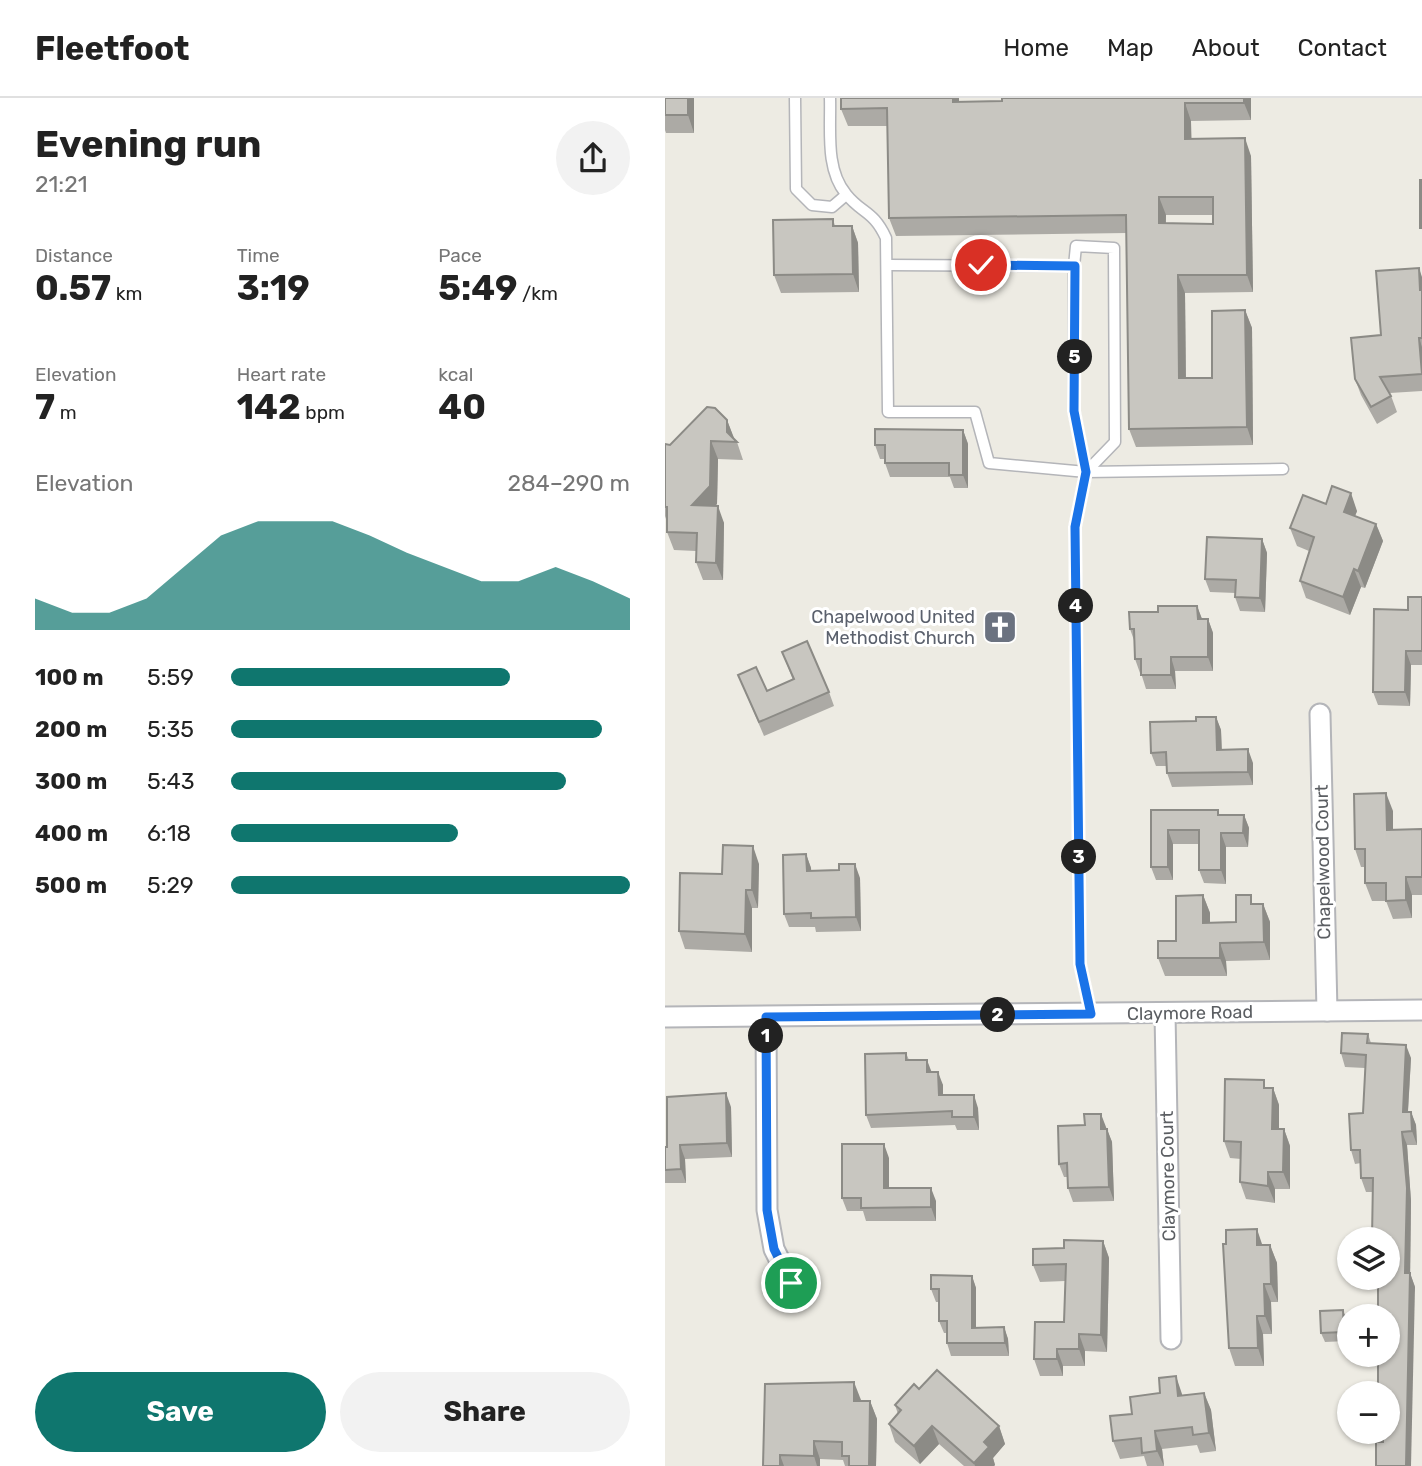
<!DOCTYPE html>
<meta charset="utf-8">
<style>
:root{--surface:#fff;--page:#f2f2f2;--text:#222;--muted:#767676;--line:#e0e0e0;--accent:#0f766e}
body{margin:0;font-family:Rubik,sans-serif;background:var(--page);color:var(--text);height:100vh;display:flex;flex-direction:column;font-size:26px;white-space:nowrap}
*{box-sizing:border-box;margin:0}
p{font-size:23px;color:var(--muted)}
.icon{flex:none;width:38px;height:38px;fill:none;stroke:currentColor;stroke-width:2;stroke-linecap:round;stroke-linejoin:round}
.map{position:relative;flex:1;overflow:hidden}
.drawer{display:flex;flex-direction:column;background:var(--surface);width:665px}
.drawer>*{flex:none}
.tools{position:absolute;left:672px;top:1129px;display:grid;gap:14px}
.tools a{display:grid;place-items:center;width:63px;height:63px;border-radius:50%;background:var(--surface);box-shadow:0 2px 5px #0004;font-size:35px}
.pin{position:absolute;display:grid;place-items:center;width:60px;height:60px;color:#fff;margin:-30px;border:4px solid #fff;border-radius:50%;box-shadow:0 2px 7px #0007}
.km{position:absolute;width:35px;height:35px;margin:-18px;border-radius:50%;background:#222;color:#fff;font-size:19px;line-height:35px;text-align:center}
.round{display:grid;place-items:center;flex:none;width:74px;height:74px;border-radius:37px;background:var(--page)}
.summary{display:flex;align-items:center;justify-content:space-between;height:119px;padding:0 35px}
h1{font-size:38px;font-weight:700;line-height:52px}
.metrics{display:grid;grid-template-columns:repeat(3,1fr);gap:10px;height:119px;padding:7px 35px}
.metrics div{display:grid;align-content:center}
.metrics b{font-size:35px;font-weight:700}
.metrics small{font-size:19px;font-weight:400}
.metrics p{font-size:19px}
.chart{height:196px;padding:14px 35px}
.chart p{display:flex;justify-content:space-between}
.chart svg{width:100%;height:126px;margin-top:7px;fill:var(--accent);opacity:.7}
.primary-button{display:flex;gap:14px;margin-top:auto;padding:14px 35px}
.primary-button a{flex:1;height:80px;border-radius:42px;background:var(--accent);color:#fff;font-size:28px;font-weight:700;line-height:80px;text-align:center}
.primary-button a+a{background:var(--page);color:var(--text)}
ul{padding:0 35px;list-style:none;font-size:23px}
li{display:grid;grid-template-columns:112px 84px 1fr;align-items:center;height:52px}
li i{height:18px;border-radius:9px;background:var(--accent)}
header{display:flex;align-items:center;gap:42px;box-sizing:border-box;height:98px;padding:0 35px;background:var(--surface);border-bottom:2px solid var(--line)}
header strong{font-size:33px}
nav{display:flex;gap:38px;margin-inline-start:auto;font-size:24px}
main{display:flex;flex:1;min-height:0}
.map>svg:first-child{display:block}
</style>
<header>
<strong>Fleetfoot</strong>
<nav><a>Home</a><a>Map</a><a>About</a><a>Contact</a></nav>
</header>
<main>
<section class="drawer">
<div class="summary"><div><h1>Evening run</h1><p>21:21</p></div><a class="round"><svg class="icon" aria-label="share" viewBox="0 0 24 24"><path d="M12 15V3M7 8l5-5 5 5M5 13v7h14v-7"/></svg></a></div>
<div class="metrics">
<div><p>Distance</p><b>0.57<small> km</small></b></div>
<div><p>Time</p><b>3:19</b></div>
<div><p>Pace</p><b>5:49<small> /km</small></b></div>
</div>
<div class="metrics">
<div><p>Elevation</p><b>7<small> m</small></b></div>
<div><p>Heart rate</p><b>142<small> bpm</small></b></div>
<div><p>kcal</p><b>40</b></div>
</div>
<div class="chart"><p><span>Elevation</span>284–290 m</p>
<svg viewBox="0 0 160 44" preserveAspectRatio="none"><path d="M0 44V33L10 38L20 38L30 33L40 22L50 11L60 6L70 6L80 6L90 11L100 17L110 22L120 27L130 27L140 22L150 27L160 33V44z"/></svg>
</div>
<ul>
<li><b>100 m</b>5:59<i style="width:70%"></i></li>
<li><b>200 m</b>5:35<i style="width:93%"></i></li>
<li><b>300 m</b>5:43<i style="width:84%"></i></li>
<li><b>400 m</b>6:18<i style="width:57%"></i></li>
<li><b>500 m</b>5:29<i style="width:100%"></i></li>
</ul>
<div class="primary-button"><a>Save</a><a>Share</a></div>
</section>
<div class="map">
<svg width="757" height="1368" viewBox="0 0 757 1368">
<rect width="100%" height="100%" fill="#edebe3"/>
<g fill="none" stroke-linecap="round" stroke-linejoin="round">
<g stroke="#b4b5b9" stroke-width="13">
<g id="lane">
<path d="M130 0 131 91 147 107 167 109 181 97"/>
<path d="M165 0C166 31 160 71 181 96 197 116 208 112 221 140L223 314H310L324 365 421 374 618 371"/>
<path d="M223 167 409 168"/>
<path d="M421 374 450 344 449 150 411 148 409 168V313L421 374 410 429 415 866 426 916"/>
</g>
</g>
<g stroke="#b4b5b9" stroke-width="23">
<g id="street">
<path d="M655 616 662 913"/>
<path d="M500 915 506 1241"/>
<path d="M0 919 757 912"/>
<path d="M101 919 102 1112 109 1151 126 1185"/>
</g>
</g>
<use href="#lane" stroke="#fff" stroke-width="10"/>
<use href="#street" stroke="#fff" stroke-width="19"/>
</g>
<g fill="#acaaa5" fill-rule="evenodd">
<path d="M0 0H29V35H1L0 32Z"/>
<path d="M337 0H586V22L526 23V41L586 58 588 194 520 195 521 280H547L580 212 587 230 588 347 471 349 464 331 462 135 231 138 224 120 223 28H183L176 11 294 4 337 3ZM501 117H548V126L501 125Z"/>
<path d="M168 121 170 128H187L193 145 194 194 116 195 109 177Z"/>
<path d="M757 179V293L725 295 732 314 712 326 696 297 690 281 716 237Z"/>
<path d="M62 322 69 341 72 344 78 362 53 361 52 406 50 407 59 425 58 482H38L31 464V453L9 452 2 434V424L0 418V346L5 347Z"/>
<path d="M298 332 303 346V390H289L285 379H225L220 365V361H215L210 347Z"/>
<path d="M661 406 692 413 690 418 711 426 718 443 700 490 696 489 685 517 641 500 635 483 644 453 632 448 625 430Z"/>
<path d="M597 441 602 455 600 514 575 513 570 499 571 495 545 494 540 481Z"/>
<path d="M757 499V567H746L745 608 713 607 708 594 743 512Z"/>
<path d="M532 508 537 521H543L548 535V573H510L511 591H481L476 575H475L470 561V545L465 531 493 514Z"/>
<path d="M117 554 164 594 169 608 99 638 73 577 102 593 128 582Z"/>
<path d="M551 619 556 632 557 652 588 665V687L507 689 502 675V668H491L486 655 531 623Z"/>
<path d="M486 712 554 717H579L584 730 583 749H561V786L539 785 534 772V746H508V782H491L486 769Z"/>
<path d="M728 713V732L757 731V797H747V820L728 821 721 803H707L700 785V769H696L690 751Z"/>
<path d="M141 756 146 770V773L195 780 196 833 151 834 150 829H124L119 816Z"/>
<path d="M94 766 93 810H87V854L20 851 14 833 57 776Z"/>
<path d="M538 797 545 815V825L571 824 590 806H598L605 824V862L561 863 562 878H500L493 860 511 843Z"/>
<path d="M703 936 706 945 746 960 743 1014H746L751 1027 752 1047H742L746 1103 745 1175 750 1189 718 1344 723 1180 708 1094H701L696 1080V1065L690 1066 686 1052 698 1015 700 970 680 969 676 955Z"/>
<path d="M241 955 244 962 267 974 278 987V997L313 1010 314 1032H292L290 1027 206 1030 201 1017Z"/>
<path d="M602 990H608L614 1007V1031H619L625 1048V1091H610V1105L581 1101 575 1084 576 1061 565 1060 559 1043Z"/>
<path d="M66 1009 67 1059 20 1061 21 1085H0V1049H2Z"/>
<path d="M441 1029 447 1044 449 1103 408 1104 403 1090V1079H399L394 1066Z"/>
<path d="M224 1060V1090L271 1103V1123H201L198 1113H182L177 1100Z"/>
<path d="M438 1143 444 1160 442 1254 420 1253V1268H398V1278H375L369 1261 399 1224 400 1183 375 1184 368 1167 399 1150Z"/>
<path d="M598 1147H605L612 1165 613 1204H606L607 1236H598L599 1268H570L564 1250Z"/>
<path d="M307 1178 311 1190V1230L339 1229 343 1241 344 1258H286L282 1245V1235H279L274 1223V1204H271L266 1191Z"/>
<path d="M678 1212 681 1221 682 1243 660 1244 656 1235Z"/>
<path d="M254 1291 334 1328 340 1346 328 1360 330 1367 329 1368H299L274 1346 255 1366 230 1344 224 1326 233 1316 230 1307Z"/>
<path d="M539 1295 546 1312 551 1353 535 1355 532 1347 497 1351 499 1368H482L479 1358 455 1361 448 1343 467 1316 518 1297Z"/>
<path d="M196 1303H205L212 1321 211 1368H180L178 1362 155 1361V1368H98Z"/>
</g>
<g fill="#8c8b86">
<path d="M23 0H29V35L23 17Z"/>
<path d="M288 0H294V22L288 4Z"/>
<path d="M579 0H586V22L579 5Z"/>
<path d="M520 5 526 23 527 59 520 41Z"/>
<path d="M580 40 586 58 588 194 582 177Z"/>
<path d="M494 99 501 117 500 143 494 125Z"/>
<path d="M187 128 193 145 194 194 188 176Z"/>
<path d="M754 170 757 179V196L755 192Z"/>
<path d="M513 177 520 195 521 298 514 280Z"/>
<path d="M580 212 587 230 588 347 582 329Z"/>
<path d="M754 240 757 249V277V276Z"/>
<path d="M62 322 69 340V344L62 334Z"/>
<path d="M298 332 303 346V390L298 377Z"/>
<path d="M46 343 53 361 52 406 33 425 27 407Z"/>
<path d="M686 395 692 413 685 431 679 414Z"/>
<path d="M53 408 59 425 58 482 51 465Z"/>
<path d="M711 426 718 443 700 490 693 473Z"/>
<path d="M597 441 602 455 600 514 595 500Z"/>
<path d="M689 471 696 489 685 517 678 499Z"/>
<path d="M532 508 537 521H533Z"/>
<path d="M543 521 548 535V573L543 559Z"/>
<path d="M741 553 746 567 745 608 740 594Z"/>
<path d="M506 559 510 573 511 591 506 577Z"/>
<path d="M551 619 556 632 557 665 552 652Z"/>
<path d="M583 651 588 665V687L583 674Z"/>
<path d="M721 695 728 713V750L722 732Z"/>
<path d="M579 717 584 730 583 749 578 735Z"/>
<path d="M503 732 508 746V782L503 769Z"/>
<path d="M556 735 561 749V786L556 772Z"/>
<path d="M88 748 94 766 93 810 87 792Z"/>
<path d="M141 756 146 770 147 787 142 773Z"/>
<path d="M190 766 195 780 196 833 191 819Z"/>
<path d="M741 779 747 797V820L741 802Z"/>
<path d="M81 792 87 810V854L80 836Z"/>
<path d="M538 797 545 815V843L538 825Z"/>
<path d="M598 806 605 824V862L599 844Z"/>
<path d="M555 845 561 863 562 878 555 860Z"/>
<path d="M741 947 746 960 742 1028 738 1014Z"/>
<path d="M262 962 267 975 262 974Z"/>
<path d="M273 974 278 987V1011L274 997Z"/>
<path d="M608 990 614 1007V1048L607 1031Z"/>
<path d="M61 995 66 1009 67 1059 62 1045Z"/>
<path d="M309 997 313 1010 314 1032 309 1019Z"/>
<path d="M746 1014 751 1027 752 1047 747 1033Z"/>
<path d="M436 1016 441 1029V1045L436 1031Z"/>
<path d="M442 1031 447 1044 449 1103 444 1089Z"/>
<path d="M619 1031 625 1048V1091L618 1074Z"/>
<path d="M737 1034 742 1047 746 1103 745 1189 740 1175Z"/>
<path d="M219 1046 224 1060V1104L219 1090Z"/>
<path d="M15 1047 20 1061 21 1085 16 1071Z"/>
<path d="M603 1074 610 1091V1105L603 1088Z"/>
<path d="M266 1090 271 1103V1123L266 1109Z"/>
<path d="M592 1131 598 1149 592 1147Z"/>
<path d="M438 1143 444 1160 442 1254 436 1237Z"/>
<path d="M605 1147 612 1165 613 1204 606 1186Z"/>
<path d="M745 1175 750 1189 746 1368H741Z"/>
<path d="M307 1178 311 1190V1243L307 1230Z"/>
<path d="M599 1186 606 1204 607 1236 600 1218Z"/>
<path d="M678 1212 681 1221 682 1243 679 1234Z"/>
<path d="M592 1218 598 1236 599 1268 593 1250Z"/>
<path d="M339 1229 343 1241 344 1258 340 1245Z"/>
<path d="M414 1236 420 1253V1268L414 1251Z"/>
<path d="M392 1251 398 1268V1278L392 1261Z"/>
<path d="M511 1278 517 1296 520 1315 513 1298Z"/>
<path d="M189 1284 196 1302 195 1320 189 1303Z"/>
<path d="M539 1295 546 1312 551 1353 544 1335Z"/>
<path d="M205 1303 212 1321 211 1368H204Z"/>
<path d="M267 1328 274 1346 255 1366 249 1348Z"/>
<path d="M334 1328 340 1346 328 1360 330 1367 329 1368H310L309 1365 319 1344Z"/>
<path d="M490 1333 497 1351 499 1368 492 1353Z"/>
<path d="M149 1343 155 1361V1368H152L149 1358Z"/>
<path d="M115 1357 119 1368H115Z"/>
</g>
<g fill="#c8c6c0" stroke="#8c8b86" stroke-width="2" fill-rule="evenodd">
<rect x="0" y="0" width="23" height="17"/>
<path d="M176 0H288V4L337 3V0H579V5H520V41L580 40 582 177H513L514 280H547V213L580 212 582 329 464 331 461 117 224 120 222 10 176 11ZM494 99H548V126L494 125Z"/>
<rect x="755" y="82" width="2" height="48"/>
<path d="M168 121V128H187L188 176 109 177 108 122Z"/>
<path d="M754 170 755 192H757V240H754L757 276 715 279 726 298 706 309 690 281 686 240 716 237 711 173Z"/>
<path d="M42 309 50 310 62 322V334L72 344 46 343 45 388 27 407 53 408 51 465 31 464 32 435 2 434V409H0V346L5 347Z"/>
<path d="M210 331 298 332V377H284V365H220V347H210Z"/>
<path d="M667 388 686 395 679 414 711 426 693 473 689 471 678 499 635 483 649 439 625 430 638 397 661 406Z"/>
<path d="M542 439 597 441 595 500 570 499 571 482 540 481Z"/>
<path d="M743 499H757V553H741L740 594H708L709 511 743 512Z"/>
<path d="M493 508H532L533 521H543V559H506V577H476V561H470L469 531H465L464 514H493Z"/>
<path d="M142 543 164 594 94 624 73 577 91 569 102 593 129 581 117 554Z"/>
<path d="M531 619H551L552 652 583 651V674L502 675 501 654 486 655 485 624 531 623Z"/>
<path d="M721 695 722 732 757 731V779H741V802L721 803V785H700V751H690L689 696Z"/>
<path d="M486 712H553V717H579L578 735H556V772H534V732H503V769H486Z"/>
<path d="M58 747 88 748 87 792H81L80 836 14 833 15 775 57 776Z"/>
<path d="M141 756 142 773 174 772V766H190L191 819 146 820V815L119 816 118 757Z"/>
<path d="M538 797V825L571 824V797H586V806H598L599 844 555 845V860H493V843H511V798Z"/>
<path d="M677 935 703 936 702 945 741 947 738 1014H746L747 1033 737 1034 742 1090 740 1175H745L741 1368H711V1344H718V1334H723V1295H713V1256H723V1218H713V1180H723V1141H707L708 1080H696L695 1052H686L684 1016 698 1015 701 957 676 955Z"/>
<path d="M241 955V962H262V974H273L274 997H309V1019H287V1013L201 1017 200 956Z"/>
<path d="M560 981 599 982V990H608L607 1031H619L618 1074H603V1088L575 1084 576 1044 559 1043Z"/>
<path d="M61 995 62 1045 15 1047 16 1071 0 1072V1049H2V999Z"/>
<path d="M419 1016H436V1031H442L444 1089 403 1090 402 1065 394 1066 393 1028 420 1027Z"/>
<path d="M177 1046H219V1090H266V1109L196 1110V1100H177Z"/>
<path d="M592 1131V1147H605L606 1186H599L600 1218H592L593 1250H564L558 1146H561V1132Z"/>
<path d="M399 1142 438 1143 436 1237 414 1236V1251H392V1261H369L370 1224H399L401 1166 368 1167V1151L399 1150Z"/>
<path d="M266 1177 307 1178V1230L339 1229 340 1245H282V1223H274V1191H266Z"/>
<path d="M678 1212 679 1234 656 1235 655 1213Z"/>
<path d="M272 1272 334 1328 319 1344 324 1349 309 1365 267 1328 249 1348 224 1326 236 1312 230 1307 249 1286 254 1291Z"/>
<path d="M511 1278 513 1298 539 1295 544 1335 528 1337 527 1329 490 1333 492 1353 477 1355 476 1340 448 1343 445 1318 467 1316 465 1299 495 1295 494 1280Z"/>
<path d="M189 1284V1303H205L204 1368H184V1358H177V1344L149 1343V1358L115 1357V1368H98L100 1286Z"/>
</g>
<g fill="none" stroke-linecap="round" stroke-linejoin="round">
<g stroke="#fff" stroke-width="14">
<path id="route" d="M126 1185 109 1151 102 1112 101 919 426 916 415 866 410 429 421 374 409 313 410 168 316 167"/>
</g>
<use href="#route" stroke="#1a73e8" stroke-width="9"/>
</g>
<defs>
<g id="church-square" transform="scale(1.75)"><rect x="-9" y="-9" width="18" height="18" rx="4" fill="#6b7280" stroke="#fff"/><path d="M-1.2-6h2.4v3.5h3.3v2.4h-3.3V6h-2.4V-.1h-3.3v-2.4h3.3Z" fill="#fff"/></g>
</defs>
<g fill-rule="evenodd">
<use href="#church-square" x="335" y="529"/>
</g>
<g text-anchor="middle" dominant-baseline="central" stroke-width="6" stroke-linejoin="round" paint-order="stroke">
<g font-size="18" fill="#5b616d" stroke="#fff" text-anchor="end">
<text x="310" y="519">Chapelwood United<tspan x="310" dy="21">Methodist Church</tspan></text>
</g>
<g font-size="18" fill="#5b5e62" stroke="#fff">
<text transform="translate(658 764) rotate(-91)">Chapelwood Court</text>
<text transform="translate(525 915) rotate(-1)">Claymore Road</text>
<text transform="translate(503 1078) rotate(-91)">Claymore Court</text>
</g>
</g>
</svg>
<div class="tools">
<a><svg class="icon" aria-label="layers" viewBox="0 0 24 24"><path d="M12 4l9 5-9 5-9-5zM3 14l9 5 9-5"/></svg></a>
<a>+</a>
<a>−</a>
</div>
<div class="pin" style="left:126px;top:1185px;background:#1e9e55"><svg class="icon" aria-label="arrive" viewBox="0 0 24 24"><path d="M6 21V4h12l-3 4 3 4H6"/></svg></div>
<div class="pin" style="left:316px;top:167px;background:#d93025"><svg class="icon" aria-label="check" viewBox="0 0 24 24"><path d="M5 12l5 5 9-10"/></svg></div>
<b class="km" style="left:101px;top:938px">1</b>
<b class="km" style="left:333px;top:917px">2</b>
<b class="km" style="left:414px;top:759px">3</b>
<b class="km" style="left:411px;top:508px">4</b>
<b class="km" style="left:410px;top:259px">5</b>
</div>
</main>
